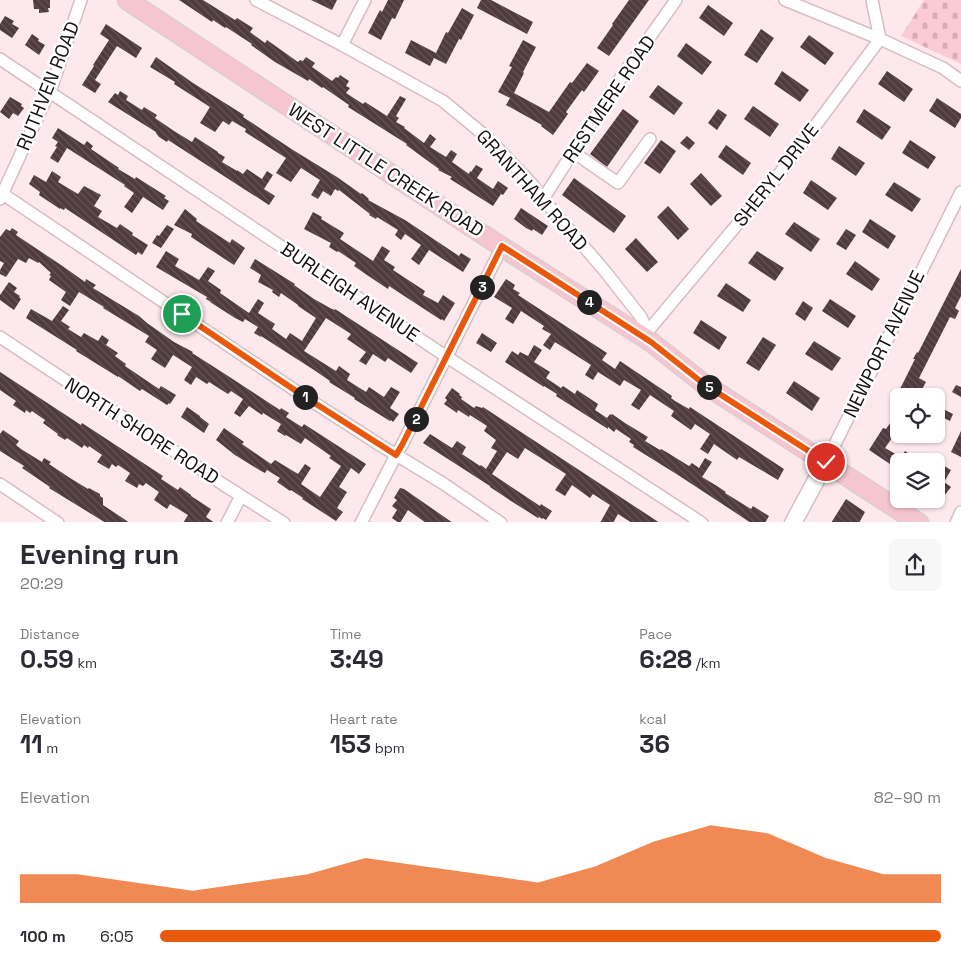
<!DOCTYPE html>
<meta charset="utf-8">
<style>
:root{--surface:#fff;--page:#f7f7f7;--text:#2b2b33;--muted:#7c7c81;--accent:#ea580c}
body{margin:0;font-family:"Space Grotesk",sans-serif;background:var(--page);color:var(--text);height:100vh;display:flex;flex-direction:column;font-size:19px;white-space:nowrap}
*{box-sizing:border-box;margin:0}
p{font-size:16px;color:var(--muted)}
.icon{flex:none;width:28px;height:28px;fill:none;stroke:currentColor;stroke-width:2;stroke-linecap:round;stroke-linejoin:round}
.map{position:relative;height:522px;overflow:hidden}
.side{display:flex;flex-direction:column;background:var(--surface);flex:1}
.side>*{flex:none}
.controls{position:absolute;left:890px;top:388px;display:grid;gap:10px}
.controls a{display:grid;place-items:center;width:55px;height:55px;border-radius:8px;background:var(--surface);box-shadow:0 1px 4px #0004;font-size:25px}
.pin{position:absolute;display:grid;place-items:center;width:42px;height:42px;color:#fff;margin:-21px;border:2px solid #fff;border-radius:50%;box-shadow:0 1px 5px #0007}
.km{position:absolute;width:25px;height:25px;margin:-12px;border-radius:50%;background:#222;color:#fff;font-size:14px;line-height:25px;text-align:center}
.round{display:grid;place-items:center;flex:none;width:52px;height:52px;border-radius:8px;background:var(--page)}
.head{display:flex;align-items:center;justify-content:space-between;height:85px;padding:0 20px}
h1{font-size:28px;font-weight:700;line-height:38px}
.stats{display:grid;grid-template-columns:repeat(3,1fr);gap:8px;height:85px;padding:5px 20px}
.stats div{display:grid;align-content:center}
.stats b{font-size:25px;font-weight:700}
.stats small{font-size:14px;font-weight:400}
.stats p{font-size:14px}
.chart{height:140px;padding:10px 20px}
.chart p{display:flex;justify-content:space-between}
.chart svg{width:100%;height:90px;margin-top:5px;fill:var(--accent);opacity:.7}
ul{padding:0 20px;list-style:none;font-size:16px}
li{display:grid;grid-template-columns:80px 60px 1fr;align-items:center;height:38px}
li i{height:12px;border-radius:6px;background:var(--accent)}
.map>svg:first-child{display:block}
</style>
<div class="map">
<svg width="961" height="523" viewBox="0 0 961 523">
<defs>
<pattern id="cemetery-stones" width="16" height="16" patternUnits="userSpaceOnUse" patternTransform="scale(1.25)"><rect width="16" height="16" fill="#fbcbd5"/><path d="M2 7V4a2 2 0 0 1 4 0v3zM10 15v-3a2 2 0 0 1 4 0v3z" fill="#d6adb6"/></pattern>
<pattern id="building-back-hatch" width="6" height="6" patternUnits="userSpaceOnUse" patternTransform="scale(1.25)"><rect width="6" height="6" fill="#4f3b3f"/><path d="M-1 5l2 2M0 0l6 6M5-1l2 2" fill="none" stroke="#645457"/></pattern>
</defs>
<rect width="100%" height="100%" fill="#fde9ed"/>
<path fill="url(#cemetery-stones)" d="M924 0H961V64L901 36Z"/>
<g fill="url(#building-back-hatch)">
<path d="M33 0H50V8H48L49 12 39 13V9H34Z"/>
<path d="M179 0H203L235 20 237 18 253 28 250 32 265 43 267 40 298 62 300 60 303 61 306 57 315 63 312 67 332 81 336 77 338 78 340 75 349 81 346 86 350 88 346 93 363 104 365 102 387 116 400 96 406 99 396 116 399 118 396 122 405 127 404 128 424 143 430 134 436 139 430 147 446 157 451 150 457 154 452 162 469 174 470 171 471 172 476 165 483 169 477 178 493 189 498 181 508 188 503 195 501 194 493 206 450 179 452 177 438 170 439 169 406 145 407 144 348 107 349 105 323 87 322 88 309 79 308 81 275 62 251 45 252 44 226 27 225 28 213 20 212 22Z"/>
<path d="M311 0H337L332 10Z"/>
<path d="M388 0H404L395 19 392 18 381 40 368 33 380 10 382 12Z"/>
<path d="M481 0H491L533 22 527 34 477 8Z"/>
<path d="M629 0H649L609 56 597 48 613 25 612 24Z"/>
<path d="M708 5 733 23 724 36 699 18Z"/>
<path d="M462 8 474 15 461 40 459 39 446 64 434 58 430 66 405 53 411 40 436 53 446 32 448 33Z"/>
<path d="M5 16 14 21 12 24 19 28 12 38 0 30V24Z"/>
<path d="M106 24 142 48 136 58 117 46 95 80 101 84 95 93 82 85 94 66 93 65 109 40 100 34Z"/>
<path d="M761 29 774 38 757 63 744 55Z"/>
<path d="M32 34 39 39 38 41 45 45 39 55 25 45Z"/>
<path d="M809 35 834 53 825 65 800 47Z"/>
<path d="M523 40 536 47 523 72 524 73 514 93 549 112 570 82 572 83 587 63 599 71 584 92 582 90 566 112 568 114 553 135 541 126 542 125 506 105 510 98 498 92 512 67 509 66Z"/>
<path d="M686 43 712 62 702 75 677 56Z"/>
<path d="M156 57 193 83 244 115 243 117 293 150 337 177 361 194 362 193 369 199 368 200 405 220 459 256 461 253 471 259 463 272 429 250 419 265 411 259 421 245 405 234 401 240 395 235 398 230 377 217 376 219 369 215 370 214 339 190 338 191 335 189 331 196 323 191 318 199 311 195 320 180 301 168 291 182 276 173 286 158 245 132 246 129 232 121 229 125 223 121 215 132 200 123 210 107 174 84 175 82 150 67Z"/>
<path d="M782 71 809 90 800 102 774 84Z"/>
<path d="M887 71 913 89 904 102 878 84Z"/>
<path d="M658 85 683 103 674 115 649 97Z"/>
<path d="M120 91 128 96 126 100 142 110 144 107 157 115 155 118 174 131 192 142 195 137 218 152V153L225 157 222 162 237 171V170L243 174 247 169 262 179 267 171 273 175 264 189 275 196 269 205 168 140 167 142 159 137 156 133V132L108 102 115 93 118 95Z"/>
<path d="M10 97 22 104 21 106 24 108 18 116 13 113 9 119 0 112Z"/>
<path d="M937 98 961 114V118L955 128 929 111Z"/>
<path d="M753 106 779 124 770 137 744 119Z"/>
<path d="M623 109 639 121 607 167 590 154Z"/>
<path d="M718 109 727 115 717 130 708 123Z"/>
<path d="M864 109 891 127 882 140 856 122Z"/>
<path d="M58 128 84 145 87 141 93 146 91 149 119 168 118 169 135 179 136 177 166 196 164 198 169 201 163 210 143 197 132 213 124 207 134 193 124 186 125 185 67 148 58 163 50 158 57 147 55 146 58 142 52 138Z"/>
<path d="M687 136 695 143 689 150 680 143Z"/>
<path d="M661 140 676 151 660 174 644 163Z"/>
<path d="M910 140 936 157 928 169 902 153Z"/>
<path d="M726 145 751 163 743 175 718 157Z"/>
<path d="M839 146 865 163 856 176 831 159Z"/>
<path d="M52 171 61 177 58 182 78 194 84 186 101 195 94 206 102 211 98 217 117 228 120 224 133 233 132 235 148 245 142 255 138 252 136 255 65 208 64 210 60 208V209L39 195 40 192 29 184 34 175 46 182Z"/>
<path d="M701 173 722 196 711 206 690 184Z"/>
<path d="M574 178 626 216 614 233 562 195Z"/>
<path d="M811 180 837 198 828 210 803 193Z"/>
<path d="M894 182 921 199 912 212 885 195Z"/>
<path d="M668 206 689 229 678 240 657 217Z"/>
<path d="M521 208 548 226 542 235 533 229 532 231 526 228 514 219Z"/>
<path d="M185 209 197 219 196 221 230 243 232 239 245 248 234 265 191 237 192 234 174 225Z"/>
<path d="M313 212 322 217 321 219 344 233 340 239 373 261 382 246 390 251 384 260 395 267 393 270 425 291 423 295 438 303 443 295 455 303 444 321 442 319 441 320 389 286 388 289 367 275 354 266 356 263 338 251 337 252 329 247 331 243 304 229Z"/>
<path d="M870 219 896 236 888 249 862 232Z"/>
<path d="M794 222 820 239 811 252 785 234Z"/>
<path d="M167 225 174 229 161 248 152 243 157 235 159 236Z"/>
<path d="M12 228 18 232 16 235 61 265 85 282 86 279 96 285 93 288 139 316 147 323 174 342 193 352 192 353 225 374 280 410 281 408 289 413 286 417 302 427 304 424 366 464 359 474 351 468 339 487 347 492 337 508 343 512 336 521 302 499 303 498 291 490 290 491 277 482 280 478 267 470 265 473 261 471 235 455 216 440 224 428 244 442 242 444 271 464 275 460 298 474 305 464 311 468 301 484 320 497 341 466 329 458 331 456 305 438 301 444 286 435 285 436 277 431 281 424 263 413 262 415 249 406 240 417 234 413 243 399 231 391 228 394 209 382 207 384 196 377 191 385 184 380 192 367 173 355 165 368 151 359 157 350 145 342 149 336 103 308 104 307 79 292 70 306 61 300 66 292 49 280 51 276 49 275 51 273 39 262 38 263 29 258 26 263 18 259 6 277 0 274V270L4 263 0 261V237L6 229 10 231Z"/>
<path d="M846 229 856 235 846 250 836 244Z"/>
<path d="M636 238 658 262 647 272 625 249Z"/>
<path d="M166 251 179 259 175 266 199 280 208 267 215 271 208 281 221 290 220 293 249 313 258 299 264 303 258 313 275 324 272 329 286 339 290 333 302 341 316 318 298 306V305L281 293 279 297 272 292 273 290 258 282 261 275 250 268 255 259 295 284 294 285 314 299 330 308 335 310V309L418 363 411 373 388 358 385 362 373 354 366 365 359 361 366 352 347 339 351 334 326 318 304 351 336 371 339 366 350 374 347 380 366 392 369 387 384 397 391 387 400 392 390 408 399 414 393 422 391 420 390 421 354 399 355 398 329 382 330 381 314 370 261 336V337L254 333 258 327 245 319 243 322 235 318 210 302H211L206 299 207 297 156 267Z"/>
<path d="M757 251 784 268 775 281 748 263Z"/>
<path d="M855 261 880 279 872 291 846 274Z"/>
<path d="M961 269V296L955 308 959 311 955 319 950 317 919 378 926 382 920 393 912 390 909 396H899V428L885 448 899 456V461L905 451 912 456 908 461H899V470L869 450 883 428 886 429 898 412 890 408 899 389V391L915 359H913L917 352 918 353Z"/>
<path d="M506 279 515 285 513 289 520 293 518 295 607 353 602 360 615 369 620 361 672 396 671 398 675 401 689 409 690 407 784 469 778 480 739 457 737 460 714 444 708 454 700 449 710 434 695 424 691 430 671 416 674 411 650 395 639 410 631 405 641 390 624 380 620 386 598 372 593 380 585 375 591 365 555 342 550 350 543 345 551 334 542 329 544 326 521 311 513 324 505 319 512 308 494 297Z"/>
<path d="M9 282 17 288 14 292 20 296 19 297 21 299 14 310 0 300V295Z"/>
<path d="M726 283 751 300 743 312 717 296Z"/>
<path d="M830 299 856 316 848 328 822 311Z"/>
<path d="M803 301 813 308 805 321 795 314Z"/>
<path d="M63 306 69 310 61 321 70 327 68 329 81 337 84 333 98 341 102 335 109 340 106 345 118 353 115 356 126 364 125 366 159 389 161 386 176 395 170 404 169 403 167 405 142 389 140 391 118 376V377L76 351 77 350 26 318 31 309 52 321Z"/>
<path d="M701 320 727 337 719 350 693 333Z"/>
<path d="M482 333 497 343 491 352 476 343Z"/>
<path d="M763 337 776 345 759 371 746 363Z"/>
<path d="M814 341 841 358 832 371 805 354Z"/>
<path d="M534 345 542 350 534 362 550 372 546 378 561 388 563 386 575 394 577 390 598 404 595 410 607 418 610 414 611 415 612 414 625 423 648 437 645 441 660 450 661 449 668 453 689 466 692 463 699 468 705 458 712 462 702 477 717 486 726 492 725 493 751 509 753 506 769 516 765 523H751L736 513 678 475 633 447 634 445 629 442 631 439 616 429 614 432 608 427V429L556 396 557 394 544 386V387L505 362 512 351 518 355 520 352 528 356Z"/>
<path d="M0 372 81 425 82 423 163 476 161 479 178 490 180 487 191 495V496L211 509 206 517 215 523H183L188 515 170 504 167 509 154 500 159 492 146 483 143 486 139 484 137 488 125 481 130 473 118 465 116 467 112 464 109 469 97 462 102 455 89 446 88 448 84 445 82 448 67 438 65 440 57 435 58 434 43 423 45 420 32 411 30 413 26 410 25 413 13 405 16 401 0 390Z"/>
<path d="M794 381 820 398 812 411 786 393Z"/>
<path d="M956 385 961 387V397L952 392Z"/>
<path d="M452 388 460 394 459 395 462 397 461 399 474 408 476 406 482 408 483 407 660 523H632L618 514 613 523H600L610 505 593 494 590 498 572 485 565 496 555 490 566 474 525 448 518 459 507 452 492 474 540 506 541 504 552 511 546 520 543 518 542 519 539 517 538 518 511 501 490 487V486L423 443 430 434 452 448 457 441 466 447 462 454 480 466 481 465 486 469 497 451 491 448 496 440 484 431 487 426 470 415 469 417 458 410 457 413 444 404 447 400 445 398Z"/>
<path d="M187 407 200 416V417L209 424 204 433 181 417Z"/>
<path d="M945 410 953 414 950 421 942 417Z"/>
<path d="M3 430 19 441 16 445 21 449 42 462 44 458 51 462 49 464 70 478 88 489 89 488 100 494V496L103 498V505L130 523H106L49 488 50 487 22 468 24 466 0 451V434Z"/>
<path d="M961 431V457L951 452Z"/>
<path d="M936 461 951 470 944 482 951 487 944 496 938 492 936 495Z"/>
<path d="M400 488 404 489 453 523H426L408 510 400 523H399L392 518 397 510 392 506 397 500 394 498Z"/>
<path d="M846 499 865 512 859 523H831Z"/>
</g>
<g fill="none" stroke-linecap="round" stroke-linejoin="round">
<g stroke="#d6bec3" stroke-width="14">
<g id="street">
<path d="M256 0 342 45 443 101 489 139 531 183 543 199 604 270 641 317 645 326 643 337"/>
<path d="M785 0 880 39 943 68 961 81"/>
<path d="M342 45 365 0"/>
<path d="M0 59 447 357 702 523"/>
<path d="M573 152 618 183 650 139"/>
<path d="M0 192 302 395 380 445 444 484 501 523"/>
<path d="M0 199 52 86 81 0"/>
<path d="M543 199 615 86 676 0"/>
<path d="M0 337 71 384 149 434 224 485 284 523"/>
<path d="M643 337 777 177 880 39 872 0"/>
<path d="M826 462 961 192"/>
<path d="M0 484 58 523"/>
<path d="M227 523 241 496"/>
<path d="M361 523 396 455 402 445 502 247"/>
<path d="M956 523 961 512"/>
</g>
</g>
<g stroke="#d6bec3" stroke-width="19">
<path id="secondary" d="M793 523 826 462"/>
</g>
<g stroke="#d0cfcf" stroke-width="21">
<path id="primary" d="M127 0 502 247 651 342 704 384 919 523"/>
</g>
<use href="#street" stroke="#fff" stroke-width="11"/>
<use href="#secondary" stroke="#fff" stroke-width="16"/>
<use href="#primary" stroke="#f5c5d0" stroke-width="19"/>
</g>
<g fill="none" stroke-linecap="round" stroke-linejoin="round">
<g stroke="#fff" stroke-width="10">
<path id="route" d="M182 314 302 395 396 455 402 445 502 246 651 342 704 384 826 462"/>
</g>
<use href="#route" stroke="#ea580c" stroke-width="6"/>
</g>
<g text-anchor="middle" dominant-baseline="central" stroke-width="5" stroke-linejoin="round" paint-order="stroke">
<g font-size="19" fill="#160e10" stroke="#fff">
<text transform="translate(48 86) rotate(-68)">RUTHVEN ROAD</text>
<text transform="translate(609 99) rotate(-56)">RESTMERE ROAD</text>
<text transform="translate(386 170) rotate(33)">WEST LITTLE CREEK ROAD</text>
<text transform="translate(776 175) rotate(-52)">SHERYL DRIVE</text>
<text transform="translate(532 190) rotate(48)">GRANTHAM ROAD</text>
<text transform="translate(350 292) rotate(34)">BURLEIGH AVENUE</text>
<text transform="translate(884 344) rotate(-64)">NEWPORT AVENUE</text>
<text transform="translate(142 431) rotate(33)">NORTH SHORE ROAD</text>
</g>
</g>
</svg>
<div class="controls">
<a><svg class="icon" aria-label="locate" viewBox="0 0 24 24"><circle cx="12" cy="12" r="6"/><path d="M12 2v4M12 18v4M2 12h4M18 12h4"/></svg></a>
<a><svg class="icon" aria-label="layers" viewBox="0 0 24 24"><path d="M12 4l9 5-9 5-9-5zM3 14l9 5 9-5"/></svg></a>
</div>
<div class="pin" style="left:182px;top:314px;background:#1e9e55"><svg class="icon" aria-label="arrive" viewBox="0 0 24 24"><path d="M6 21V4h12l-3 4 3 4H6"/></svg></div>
<div class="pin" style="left:826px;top:462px;background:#d93025"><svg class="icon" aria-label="check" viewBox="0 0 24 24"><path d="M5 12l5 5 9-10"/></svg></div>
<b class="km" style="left:305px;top:397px">1</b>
<b class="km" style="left:416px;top:419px">2</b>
<b class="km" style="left:482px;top:287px">3</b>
<b class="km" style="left:589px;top:302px">4</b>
<b class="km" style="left:709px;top:387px">5</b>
</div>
<section class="side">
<div class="head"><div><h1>Evening run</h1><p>20:29</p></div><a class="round"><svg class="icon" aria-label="share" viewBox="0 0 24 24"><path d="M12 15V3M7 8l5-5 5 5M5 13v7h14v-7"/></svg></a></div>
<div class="stats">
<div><p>Distance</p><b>0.59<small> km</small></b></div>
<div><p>Time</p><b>3:49</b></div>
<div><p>Pace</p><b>6:28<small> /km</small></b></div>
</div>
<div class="stats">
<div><p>Elevation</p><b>11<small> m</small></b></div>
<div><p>Heart rate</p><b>153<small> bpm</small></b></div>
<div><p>kcal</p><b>36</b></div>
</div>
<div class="chart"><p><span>Elevation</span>82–90 m</p>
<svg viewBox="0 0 160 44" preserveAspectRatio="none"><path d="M0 44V30L10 30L20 34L30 38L40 34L50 30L60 22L70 26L80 30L90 34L100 26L110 14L120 6L130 10L140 22L150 30L160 30V44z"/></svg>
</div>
<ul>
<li><b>100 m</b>6:05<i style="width:100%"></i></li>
</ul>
</section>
